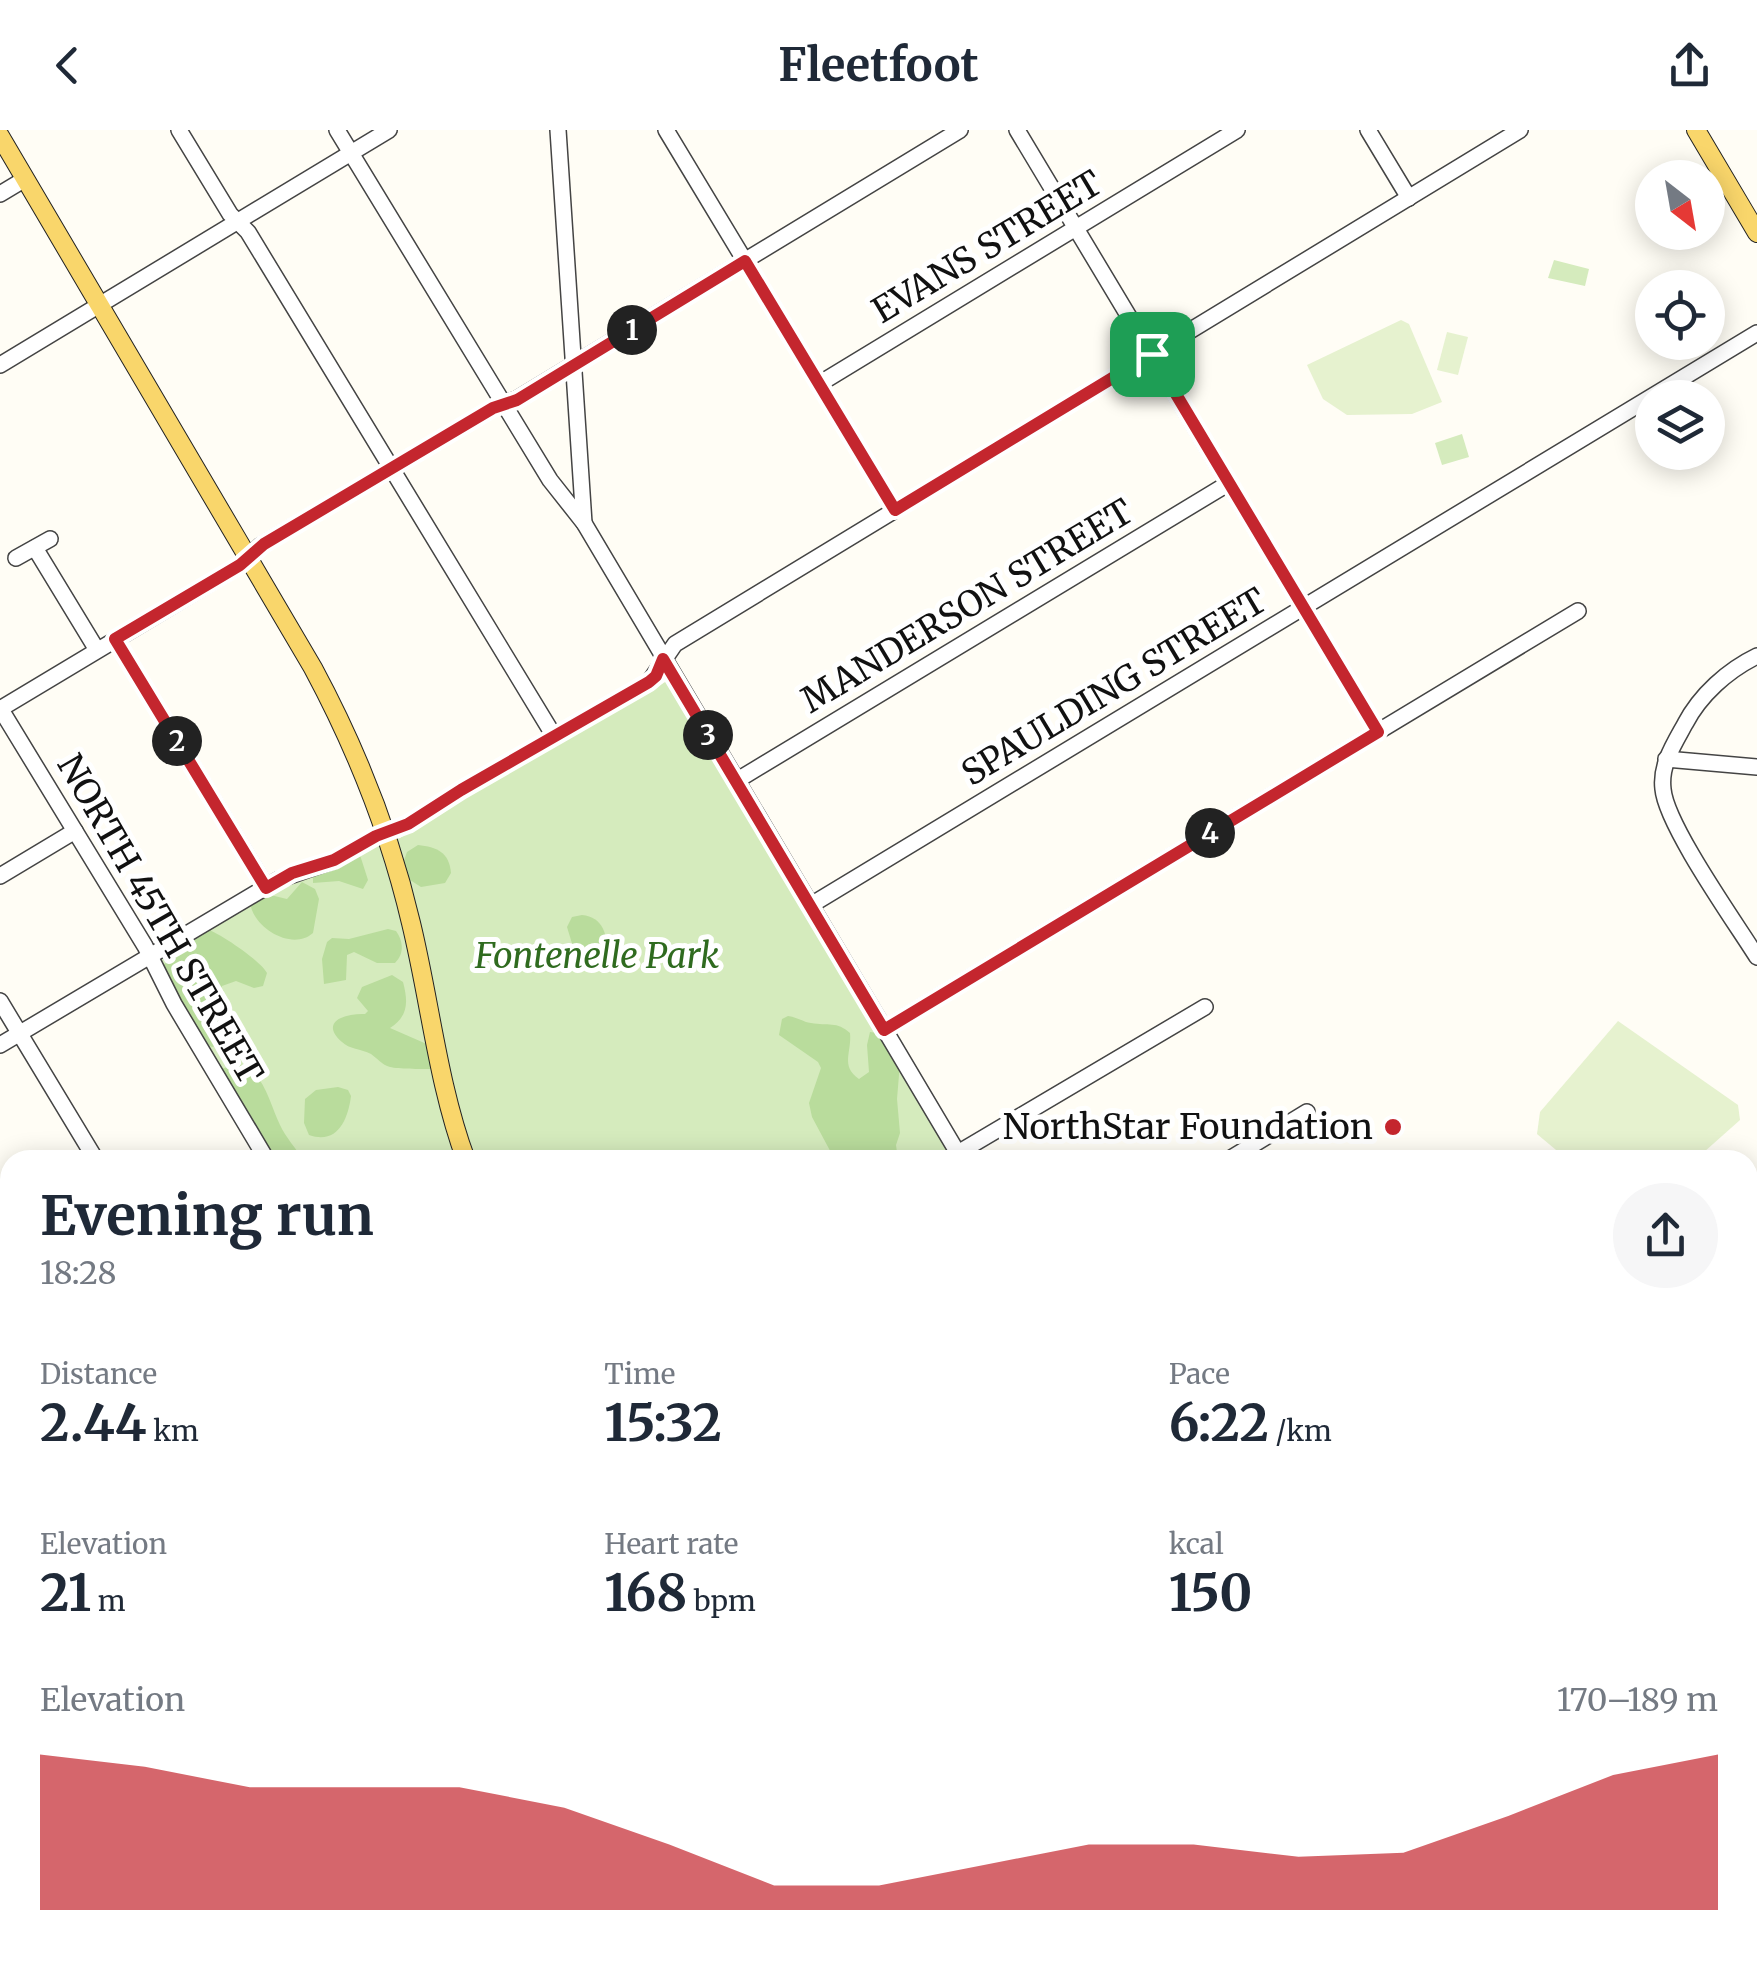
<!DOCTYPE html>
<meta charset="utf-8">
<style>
:root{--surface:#fff;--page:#f6f6f7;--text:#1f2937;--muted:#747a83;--accent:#c4262e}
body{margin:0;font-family:Merriweather,serif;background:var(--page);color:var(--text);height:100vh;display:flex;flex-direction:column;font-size:38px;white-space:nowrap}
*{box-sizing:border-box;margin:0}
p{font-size:32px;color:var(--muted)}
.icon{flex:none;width:55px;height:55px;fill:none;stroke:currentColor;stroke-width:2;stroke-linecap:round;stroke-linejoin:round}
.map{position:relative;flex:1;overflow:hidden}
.details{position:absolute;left:0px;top:1020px;width:1758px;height:812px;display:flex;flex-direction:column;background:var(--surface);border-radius:30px 30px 0 0;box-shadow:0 5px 25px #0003}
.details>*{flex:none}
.needle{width:65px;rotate:149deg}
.tools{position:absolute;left:1635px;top:30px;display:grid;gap:20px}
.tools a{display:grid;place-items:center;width:90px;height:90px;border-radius:50%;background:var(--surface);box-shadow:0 5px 25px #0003;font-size:50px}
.pin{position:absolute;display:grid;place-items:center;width:85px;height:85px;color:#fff;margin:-42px;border-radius:20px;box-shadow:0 5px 15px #0006}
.km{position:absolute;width:50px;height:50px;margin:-25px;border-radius:50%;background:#222;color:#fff;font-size:28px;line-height:50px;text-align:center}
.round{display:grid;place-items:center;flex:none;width:105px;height:105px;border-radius:52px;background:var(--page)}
.overview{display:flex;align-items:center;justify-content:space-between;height:170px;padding:0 40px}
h1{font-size:55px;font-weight:700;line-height:75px}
.metrics{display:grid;grid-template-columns:repeat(3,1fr);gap:15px;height:170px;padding:10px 40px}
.metrics div{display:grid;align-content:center}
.metrics b{font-size:50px;font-weight:700}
.metrics small{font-size:28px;font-weight:400}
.metrics p{font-size:28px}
.chart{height:280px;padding:20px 40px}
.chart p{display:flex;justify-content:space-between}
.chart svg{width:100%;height:180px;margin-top:10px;fill:var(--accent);opacity:.7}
header{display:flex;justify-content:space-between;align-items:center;height:130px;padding:0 40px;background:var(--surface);font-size:45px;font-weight:700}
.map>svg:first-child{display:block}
</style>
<header><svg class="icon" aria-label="back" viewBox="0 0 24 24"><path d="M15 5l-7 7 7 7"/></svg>Fleetfoot<svg class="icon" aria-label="share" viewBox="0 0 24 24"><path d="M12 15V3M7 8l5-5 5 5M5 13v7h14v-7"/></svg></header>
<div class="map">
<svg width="1757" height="1831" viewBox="0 0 1757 1831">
<rect width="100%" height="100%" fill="#fffdf5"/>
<g fill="#d5ebbd">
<path d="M1554 130 1589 139 1585 156 1548 148Z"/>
<path d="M1462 304 1469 327 1442 335 1435 313Z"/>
<path d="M667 551 671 553 957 1030H274L171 857 160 830 161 826 280 755 376 714 400 708 471 662Z"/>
<path d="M184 1822 709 1823 695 1831H169Z"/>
</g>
<g fill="#b9dc9c">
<path d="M418 715C437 717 449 722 451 743L445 753 421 757 407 748 403 733 407 722Z"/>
<path d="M352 724 360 725 368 750 363 759 339 751 313 753V744Z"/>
<path d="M302 752 315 759 319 769 313 803C292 822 251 797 250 771L262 763 287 769Z"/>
<path d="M582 785C603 787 608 805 606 823L594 831 582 829 574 820 567 797 572 787Z"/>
<path d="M204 798C217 801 261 831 267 843L263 856 254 858 236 851 222 856C213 873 220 887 227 903L221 914 212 917 206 914 166 850 162 836C178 824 187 810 204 798Z"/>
<path d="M388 799 396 801C403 811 405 823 395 833H377L354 822 347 825 346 850 324 854 322 829 327 812 332 808 349 809Z"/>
<path d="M392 845 403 852C409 874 407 887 390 898L429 915 434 937 430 939C421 939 398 939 390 937 382 935 377 928 371 924 361 919 349 919 342 912 318 891 347 883 365 884L368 881 357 868 362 857Z"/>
<path d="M788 886C797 887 803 892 811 893 828 896 837 891 850 903 852 922 840 936 859 949L869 942 867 915 870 902 884 904 900 933 897 969 900 1003 896 1015 898 1030H835L812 987 809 973 821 938 818 932 779 905 782 889Z"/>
<path d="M239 934C264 941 270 975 280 995 286 1008 296 1018 303 1030H267L217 940Z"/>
<path d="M338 957 348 960 351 966C348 990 337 1015 309 1005L304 993 305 969 316 960Z"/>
<path d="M180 1823H307L290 1831H176Z"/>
</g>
<g fill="#e6f2cf">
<path d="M1401 190 1409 194 1442 272 1412 284 1347 285 1323 269 1307 235Z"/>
<path d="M1447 202 1468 207 1458 245 1437 240Z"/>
<path d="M1618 891 1738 975 1740 990 1695 1030H1568L1537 1004 1540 982Z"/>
<path d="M584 1823 588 1831H403L397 1823Z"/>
</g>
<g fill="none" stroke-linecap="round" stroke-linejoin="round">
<g stroke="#444" stroke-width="18">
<g id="minor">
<path d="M179 0 230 84 248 102 554 606"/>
<path d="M337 0 550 350 584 393 962 1030"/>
<path d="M558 0 584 393"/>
<path d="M666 0 895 380"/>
<path d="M1017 0 1378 602"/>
<path d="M1368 0 1409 68"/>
<path d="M0 64 25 49"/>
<path d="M0 235 389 0"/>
<path d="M819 254 1237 0"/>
<path d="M35 418 97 520"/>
<path d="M16 428 50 409"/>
<path d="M115 509 266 757"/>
<path d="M1757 526C1728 540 1700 565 1685 594 1674 614 1660 635 1663 659 1666 695 1735 792 1757 827"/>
<path d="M0 578 145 816 174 874 267 1030"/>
<path d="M0 579 240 435 260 416 493 278 517 269 960 0"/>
<path d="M1666 629 1757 637"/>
<path d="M736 651 1229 353"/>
<path d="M0 746 75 701"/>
<path d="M811 775 1757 203"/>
<path d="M0 871 96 1030"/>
<path d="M885 899 1578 481"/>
<path d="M0 915 278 750 335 730 376 706 408 694 461 660 649 552 675 514 1520 0"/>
<path d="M958 1023 1205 877"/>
<path d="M1228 1030 1307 982"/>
<path d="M0 1154 10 1171"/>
<path d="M0 1254 10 1248"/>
<path d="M0 1429 10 1446"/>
<path d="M1748 1568 1757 1562"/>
<path d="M0 1592 10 1586"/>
<path d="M0 1711 10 1727"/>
<path d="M68 1822 73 1831"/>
<path d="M975 1822 980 1831"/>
<path d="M1062 1822 1089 1831"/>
<path d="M1428 1822 1433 1831"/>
<path d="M159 1831 174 1822"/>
<path d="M303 1831 314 1822"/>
<path d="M888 1831 903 1822"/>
<path d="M1309 1831 1323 1822"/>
</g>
</g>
<g stroke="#222" stroke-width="20">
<g id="major">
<path d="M1696 0 1757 103"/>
<path d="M0 6 313 538C357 620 390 703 411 793 430 871 438 955 466 1030"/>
<path d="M1748 1217 1757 1211"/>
<path d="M1748 1236 1757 1231"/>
<path d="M617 1822V1831"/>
<path d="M632 1822V1831"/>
<path d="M710 1831 725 1822"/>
<path d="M742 1831 756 1822"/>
</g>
</g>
<use href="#minor" stroke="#fff" stroke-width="15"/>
<use href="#major" stroke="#f9d66b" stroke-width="18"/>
</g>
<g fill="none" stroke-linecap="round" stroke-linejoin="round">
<g stroke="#fff" stroke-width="20">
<path id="route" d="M745 131 895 380 1152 224 1378 602 884 900 663 529 656 546 649 552 461 660 408 694 376 706 334 730 292 743 266 758 115 509 240 435 264 414 493 278 517 270Z"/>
</g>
<use href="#route" stroke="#c4262e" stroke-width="12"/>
</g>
<circle fill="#c4262e" stroke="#fff" stroke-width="4" cx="1393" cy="997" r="10"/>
<g text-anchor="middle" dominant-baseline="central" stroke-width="10" stroke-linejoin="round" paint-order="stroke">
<g font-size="35" fill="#111" stroke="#fff">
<text transform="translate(987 117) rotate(-31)">EVANS STREET</text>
<text transform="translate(967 476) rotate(-31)">MANDERSON STREET</text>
<text transform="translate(1114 557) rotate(-31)">SPAULDING STREET</text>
<text transform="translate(160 789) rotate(60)">NORTH 45TH STREET</text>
</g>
<g font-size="35" font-style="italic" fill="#2f6b1f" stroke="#fff">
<text x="597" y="826">Fontenelle Park</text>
</g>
<g font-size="35" fill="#111" stroke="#fff" text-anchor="end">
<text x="1373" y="997">NorthStar Foundation</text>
</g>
</g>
</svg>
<div class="tools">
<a><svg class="needle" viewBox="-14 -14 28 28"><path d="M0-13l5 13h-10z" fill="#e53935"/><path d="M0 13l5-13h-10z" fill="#747a83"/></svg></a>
<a><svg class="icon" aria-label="locate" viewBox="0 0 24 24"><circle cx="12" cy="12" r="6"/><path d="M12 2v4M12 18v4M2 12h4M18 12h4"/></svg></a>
<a><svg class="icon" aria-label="layers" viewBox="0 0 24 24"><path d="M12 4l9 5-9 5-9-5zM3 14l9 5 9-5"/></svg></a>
</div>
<div class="pin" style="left:1152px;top:224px;background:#1e9e55"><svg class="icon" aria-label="arrive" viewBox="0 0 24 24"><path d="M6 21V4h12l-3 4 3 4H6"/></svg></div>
<b class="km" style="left:632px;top:200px">1</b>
<b class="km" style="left:177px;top:611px">2</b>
<b class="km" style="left:708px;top:605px">3</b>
<b class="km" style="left:1210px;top:703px">4</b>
<section class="details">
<div class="overview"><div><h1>Evening run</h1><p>18:28</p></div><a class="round"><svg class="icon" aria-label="share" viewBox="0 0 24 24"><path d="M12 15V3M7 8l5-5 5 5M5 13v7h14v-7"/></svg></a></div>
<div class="metrics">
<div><p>Distance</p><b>2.44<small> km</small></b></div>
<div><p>Time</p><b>15:32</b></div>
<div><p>Pace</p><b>6:22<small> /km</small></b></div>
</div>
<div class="metrics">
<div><p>Elevation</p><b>21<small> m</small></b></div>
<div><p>Heart rate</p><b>168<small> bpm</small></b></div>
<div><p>kcal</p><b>150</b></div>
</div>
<div class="chart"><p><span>Elevation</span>170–189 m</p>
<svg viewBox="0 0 160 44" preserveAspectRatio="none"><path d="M0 44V6L10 9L20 14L30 14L40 14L50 19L60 28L70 38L80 38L90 33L100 28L110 28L120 31L130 30L140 21L150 11L160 6V44z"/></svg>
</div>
</section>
</div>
